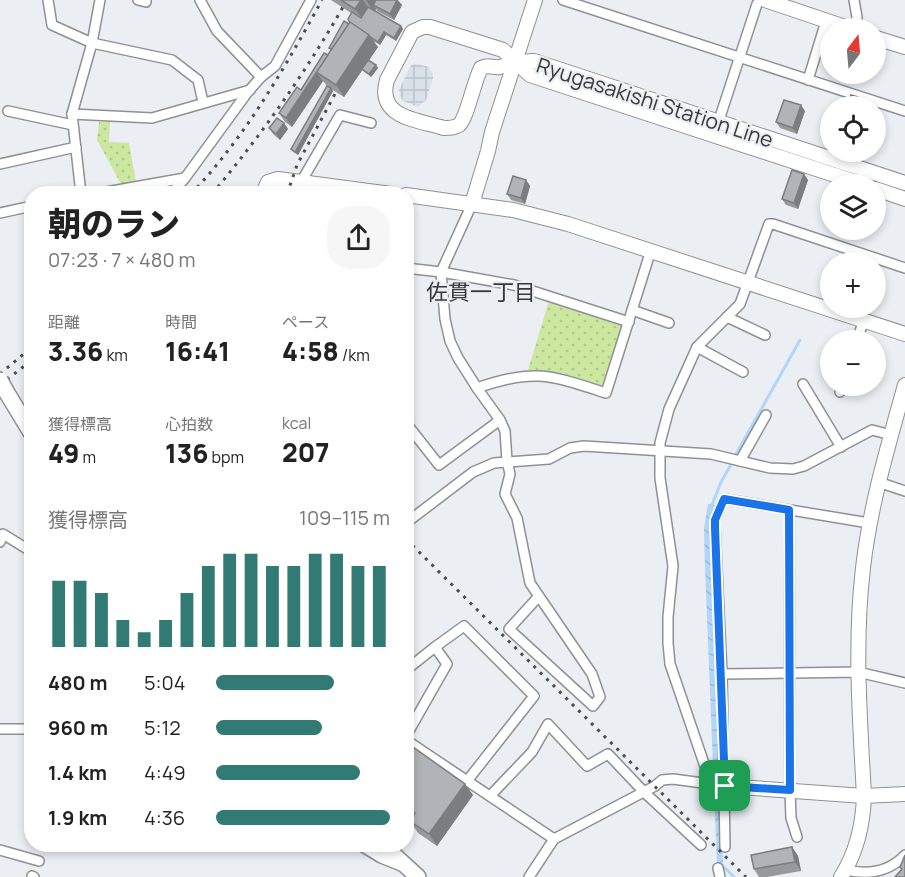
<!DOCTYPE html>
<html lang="ja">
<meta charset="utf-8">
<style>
:root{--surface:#fff;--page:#f6f6f6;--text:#222;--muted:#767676;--accent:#327a74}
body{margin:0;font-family:Manrope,"Noto Sans JP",sans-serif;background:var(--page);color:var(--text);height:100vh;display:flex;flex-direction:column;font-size:22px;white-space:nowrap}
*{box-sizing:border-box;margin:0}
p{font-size:20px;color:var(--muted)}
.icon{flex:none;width:33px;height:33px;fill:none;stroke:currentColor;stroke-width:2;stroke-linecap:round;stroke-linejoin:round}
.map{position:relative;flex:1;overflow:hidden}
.sheet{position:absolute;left:24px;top:186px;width:390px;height:666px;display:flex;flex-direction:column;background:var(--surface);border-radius:24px;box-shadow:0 3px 9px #0003}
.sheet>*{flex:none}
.needle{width:39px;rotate:16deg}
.buttons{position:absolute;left:820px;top:18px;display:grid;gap:12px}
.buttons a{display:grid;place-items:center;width:66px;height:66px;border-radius:50%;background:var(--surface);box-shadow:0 3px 9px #0003;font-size:30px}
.pin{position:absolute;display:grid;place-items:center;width:51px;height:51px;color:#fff;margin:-26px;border-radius:12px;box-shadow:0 3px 9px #0006}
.round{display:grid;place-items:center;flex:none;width:63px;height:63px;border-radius:24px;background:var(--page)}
.summary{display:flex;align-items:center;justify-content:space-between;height:102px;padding:0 24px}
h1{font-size:33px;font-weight:800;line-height:45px}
.stats{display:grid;grid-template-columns:repeat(3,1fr);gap:9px;height:102px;padding:6px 24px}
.stats div{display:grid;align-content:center}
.stats b{font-size:26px;font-weight:800}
.stats small{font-size:16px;font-weight:400}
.stats p{font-size:16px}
.chart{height:168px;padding:12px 24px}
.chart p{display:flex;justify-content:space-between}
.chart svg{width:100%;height:108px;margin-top:6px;stroke:var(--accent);stroke-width:6}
ul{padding:0 24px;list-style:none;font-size:20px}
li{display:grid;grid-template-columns:96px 72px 1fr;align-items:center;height:45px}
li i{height:15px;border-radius:8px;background:var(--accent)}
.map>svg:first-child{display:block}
</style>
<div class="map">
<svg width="905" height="877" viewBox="0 0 905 877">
<defs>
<pattern id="industrial-grid" width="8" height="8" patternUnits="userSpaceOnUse" patternTransform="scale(1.5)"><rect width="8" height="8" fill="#d9e2eb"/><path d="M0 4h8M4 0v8" fill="none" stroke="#bbc3ca"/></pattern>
<pattern id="grass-dots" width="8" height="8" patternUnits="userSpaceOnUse" patternTransform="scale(1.5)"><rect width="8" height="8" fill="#cce79f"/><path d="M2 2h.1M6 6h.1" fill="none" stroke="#b0c78a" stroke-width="1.8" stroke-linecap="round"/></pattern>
<pattern id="water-waves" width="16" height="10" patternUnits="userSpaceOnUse" patternTransform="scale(1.5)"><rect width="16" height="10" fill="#b2d6f9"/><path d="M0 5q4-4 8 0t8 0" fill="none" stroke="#9ab8d6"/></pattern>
</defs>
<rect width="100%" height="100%" fill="#ebeef3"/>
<path fill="url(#industrial-grid)" d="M417 64 429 67 433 73V78L426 100 418 107 403 101 400 96 399 90 411 65Z"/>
<g fill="url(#grass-dots)">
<path d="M99 122H110L109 142 129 143 136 182 121 184 97 140Z"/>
<path d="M549 301 620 323 622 326 604 384 600 386 561 373 528 370Z"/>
</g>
<path fill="url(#water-waves)" d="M708 504 715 505 711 529 712 567 723 863 717 865 705 567 704 528Z"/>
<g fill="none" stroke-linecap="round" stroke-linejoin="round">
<g stroke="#b2d6f9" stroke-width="3">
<path d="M735 456 800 340"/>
<path d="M712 505 721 482 733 461"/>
<path d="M720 863 734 877"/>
</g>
<g stroke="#8d9195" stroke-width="12">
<g id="street">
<path d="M48 0 52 25 92 43 172 60 198 80 203 102"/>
<path d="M138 0 146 2V0"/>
<path d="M200 0 217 31 261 77"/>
<path d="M563 0 905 111"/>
<path d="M854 0 857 17 855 28"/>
<path d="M808 80 826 21"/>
<path d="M8 111 73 125"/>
<path d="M72 114 152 118 250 90"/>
<path d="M721 114 757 4"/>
<path d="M0 164 76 147"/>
<path d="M81 194 72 114 92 43 100 0"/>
<path d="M95 194 185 178"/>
<path d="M171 194 185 178 247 93 261 77 275 66 311 0"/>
<path d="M298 194 301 182 340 115 371 123"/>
<path d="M472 204 441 272 445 319 450 341 458 358 477 388 500 420 505 431 507 461 510 474 505 494 517 518 530 583 592 674 600 697 593 706 509 629 539 596"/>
<path d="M0 213 32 206"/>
<path d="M406 268 441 272 514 285 629 322"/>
<path d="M632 310 669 323"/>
<path d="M727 317 765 335"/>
<path d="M857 340 864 320"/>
<path d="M697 347 743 372"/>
<path d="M803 384 841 447"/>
<path d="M477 388C534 368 550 375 606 393L651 250"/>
<path d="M840 392 842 386"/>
<path d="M406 423 439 465 500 420"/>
<path d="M740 461 766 415"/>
<path d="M878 482 905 491"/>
<path d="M789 510 790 791 791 818 797 837"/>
<path d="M406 523 473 472 494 463 549 459 570 448 584 446 711 454 770 468 793 469 804 466 872 430 891 435"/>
<path d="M0 542 3 534 32 552"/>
<path d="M406 670 435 647"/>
<path d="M722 674 858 672 905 683"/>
<path d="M0 729H32"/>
<path d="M406 736 447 664 435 647 464 626 534 696 467 781"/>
<path d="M406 740 554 839"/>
<path d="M711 784 670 664 668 643V617L673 566 660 478V443L669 409 697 347 740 304 769 224H773L905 268"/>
<path d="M490 796 532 752 548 724 587 766 608 754 644 792 701 845"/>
<path d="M358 844 381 858 401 866"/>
<path d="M725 847 722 674 715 528V520L724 499 869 523"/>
<path d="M0 850 39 861"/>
<path d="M718 868 720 877"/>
<path d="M846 870C868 875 889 872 905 855"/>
<path d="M32 876 34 877"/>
<path d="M529 877 554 839 655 786 662 780 673 779 725 786"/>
</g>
</g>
<g stroke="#8d9195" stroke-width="16">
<g id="secondary">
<path d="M765 0 848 28"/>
<path d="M876 38 905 47"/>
<path d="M862 184 530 75 503 50 430 27H423L412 32 387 80C376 118 418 120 444 128 450 128 454 128 459 125 467 118 474 81 481 68 488 64 492 68 500 67 512 64 521 61 534 61L905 183"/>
<path d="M876 189 905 199"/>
<path d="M263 194 268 182 278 179 391 194"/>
<path d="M406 195 513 210 568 224 905 334"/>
<path d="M472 204 488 151 492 132 535 0"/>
<path d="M725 786 864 796 905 794"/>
<path d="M841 877C857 852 863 825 864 796 860 720 854 644 863 568 870 506 888 446 905 385"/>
</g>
</g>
<g stroke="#8d9195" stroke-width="18">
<g id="primary">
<path d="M7 393 32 434"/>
<path d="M382 844 418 877"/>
</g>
</g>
<use href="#street" stroke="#fff" stroke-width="9"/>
<use href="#secondary" stroke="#fff" stroke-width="14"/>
<use href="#primary" stroke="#fff" stroke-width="15"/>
<g stroke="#4b4d4f" stroke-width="3" stroke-dasharray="3 6" stroke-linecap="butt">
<path d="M191 194C246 136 284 69 322 0"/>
<path d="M212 194C263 133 308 69 347 0"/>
<path d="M287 194 297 165 336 92"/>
<path d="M0 374 32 347"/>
<path d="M0 385 32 360"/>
<path d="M406 539 746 877"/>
</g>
<g stroke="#8d9195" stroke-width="18" stroke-linecap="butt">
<path id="primary-bridge" d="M0 380 7 393"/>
</g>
<use href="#primary-bridge" stroke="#fff" stroke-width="15"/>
</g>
<g fill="#979a9d">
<path d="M331 0H398L402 5 394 20 377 11 376 9 375 11 401 26 403 29 396 41 386 35 380 45 373 41 378 47 369 60 376 65 378 68 371 77 362 70 344 97 331 89 333 91 298 155 293 152 291 149 327 86 323 81 292 127 285 122 279 113 301 90 331 51 329 48 350 22 351 13Z"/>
<path d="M805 111 797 134 780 128 776 122Z"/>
<path d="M284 123 288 129 280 140 273 134 269 128Z"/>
<path d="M848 152H861L860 156Z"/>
<path d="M804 174 808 180 798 209 786 205 782 199Z"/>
<path d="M526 180 530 186 525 204 511 200 507 194Z"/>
<path d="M406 742 465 784 473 795 437 846 418 833 410 821 412 817 406 813Z"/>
<path d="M792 847 798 856 801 871 767 877H759L754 869Z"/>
</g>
<g fill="#7b7d80">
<path d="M361 0H363L370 10 364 21 355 9Z"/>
<path d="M366 0H381L373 5 376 9 374 12Z"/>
<path d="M397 0 402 5 394 20 390 14Z"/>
<path d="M401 26 403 29 396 41 394 38Z"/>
<path d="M384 32 386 35 380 45 378 42Z"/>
<path d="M369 35 378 47 344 97 336 85Z"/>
<path d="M376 65 378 68 371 77 369 74Z"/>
<path d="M316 72 323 81 292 127 286 118Z"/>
<path d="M331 88 333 91 298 155 295 152Z"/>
<path d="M858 97 864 106H855Z"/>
<path d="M801 105 805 111 797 134 793 128Z"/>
<path d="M284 123 288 129 280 140 276 134Z"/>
<path d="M804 174 808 180 798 209 794 203Z"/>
<path d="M526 180 530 186 525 204 521 198Z"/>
<path d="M465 784 473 795 437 846 429 834Z"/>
<path d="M792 847 798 856 801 871 795 862Z"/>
</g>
<g fill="#b0b3b7" stroke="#7b7d80" stroke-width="1.5">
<path d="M341 0H361L355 9Z"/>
<path d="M376 0H397L390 14 373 5Z"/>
<path d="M368 7 401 26 394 38 384 32 378 42 350 23 348 19 352 12 361 18Z"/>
<path d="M344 21 349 24 332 49 329 48Z"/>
<path d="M350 22 369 35 336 85 316 72Z"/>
<path d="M324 53 328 55 286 118 279 113 297 87 301 90Z"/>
<path d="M368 60 376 65 369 74 362 69Z"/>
<path d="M327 86 331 88 295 152 291 149Z"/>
<path d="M851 95 858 97 855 106H847Z"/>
<path d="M784 100 801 105 793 128 776 122Z"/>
<path d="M277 118 284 123 276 134 269 128Z"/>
<path d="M792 170 804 174 794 203 782 199Z"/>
<path d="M513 176 526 180 521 198 507 194Z"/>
<path d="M406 742 465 784 429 834 410 821 415 813 406 807Z"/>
<path d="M792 847 795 862 754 869 751 855Z"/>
<path d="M905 855V877H895L902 869 900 867Z"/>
</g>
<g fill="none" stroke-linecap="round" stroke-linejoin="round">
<g stroke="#fff" stroke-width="12">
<path id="route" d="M724 499 789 510 790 790 725 786 715 528V520Z"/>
</g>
<use href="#route" stroke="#1a73e8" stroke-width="8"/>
</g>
<g text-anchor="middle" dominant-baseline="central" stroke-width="4.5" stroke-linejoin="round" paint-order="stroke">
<g font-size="21" fill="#37393b" stroke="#ebeef3">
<text transform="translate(655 102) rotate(18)">Ryugasakishi Station Line</text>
</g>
<g font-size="22" fill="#37393b" stroke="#ebeef3">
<text x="481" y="292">佐貫一丁目</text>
</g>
</g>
</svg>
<div class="buttons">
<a><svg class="needle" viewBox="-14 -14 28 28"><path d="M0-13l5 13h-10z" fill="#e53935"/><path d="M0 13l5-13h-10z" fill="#767676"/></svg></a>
<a><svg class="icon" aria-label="locate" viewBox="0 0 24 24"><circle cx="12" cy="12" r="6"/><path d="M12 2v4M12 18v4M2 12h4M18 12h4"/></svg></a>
<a><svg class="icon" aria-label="layers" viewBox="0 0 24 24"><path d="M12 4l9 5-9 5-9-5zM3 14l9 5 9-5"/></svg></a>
<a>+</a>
<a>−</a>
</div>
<div class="pin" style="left:725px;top:786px;background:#1e9e55"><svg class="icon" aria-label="arrive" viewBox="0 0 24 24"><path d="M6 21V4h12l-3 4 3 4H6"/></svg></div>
<section class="sheet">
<div class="summary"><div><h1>朝のラン</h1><p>07:23 · 7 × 480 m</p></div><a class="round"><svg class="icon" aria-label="share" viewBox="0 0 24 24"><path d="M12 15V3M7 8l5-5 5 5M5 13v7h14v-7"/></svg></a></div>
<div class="stats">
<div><p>距離</p><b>3.36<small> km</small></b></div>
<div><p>時間</p><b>16:41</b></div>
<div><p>ペース</p><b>4:58<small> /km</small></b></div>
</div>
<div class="stats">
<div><p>獲得標高</p><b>49<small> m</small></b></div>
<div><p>心拍数</p><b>136<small> bpm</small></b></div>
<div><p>kcal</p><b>207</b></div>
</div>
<div class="chart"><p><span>獲得標高</span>109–115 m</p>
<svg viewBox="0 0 160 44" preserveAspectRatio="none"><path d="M5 44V17M15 44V17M25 44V22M35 44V33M45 44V38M55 44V33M65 44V22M75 44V11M85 44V6M95 44V6M105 44V11M115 44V11M125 44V6M135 44V6M145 44V11M155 44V11"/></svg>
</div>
<ul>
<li><b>480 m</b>5:04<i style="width:68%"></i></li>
<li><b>960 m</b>5:12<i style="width:61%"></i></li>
<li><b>1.4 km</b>4:49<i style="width:83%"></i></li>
<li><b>1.9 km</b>4:36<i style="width:100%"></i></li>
</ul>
</section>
</div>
